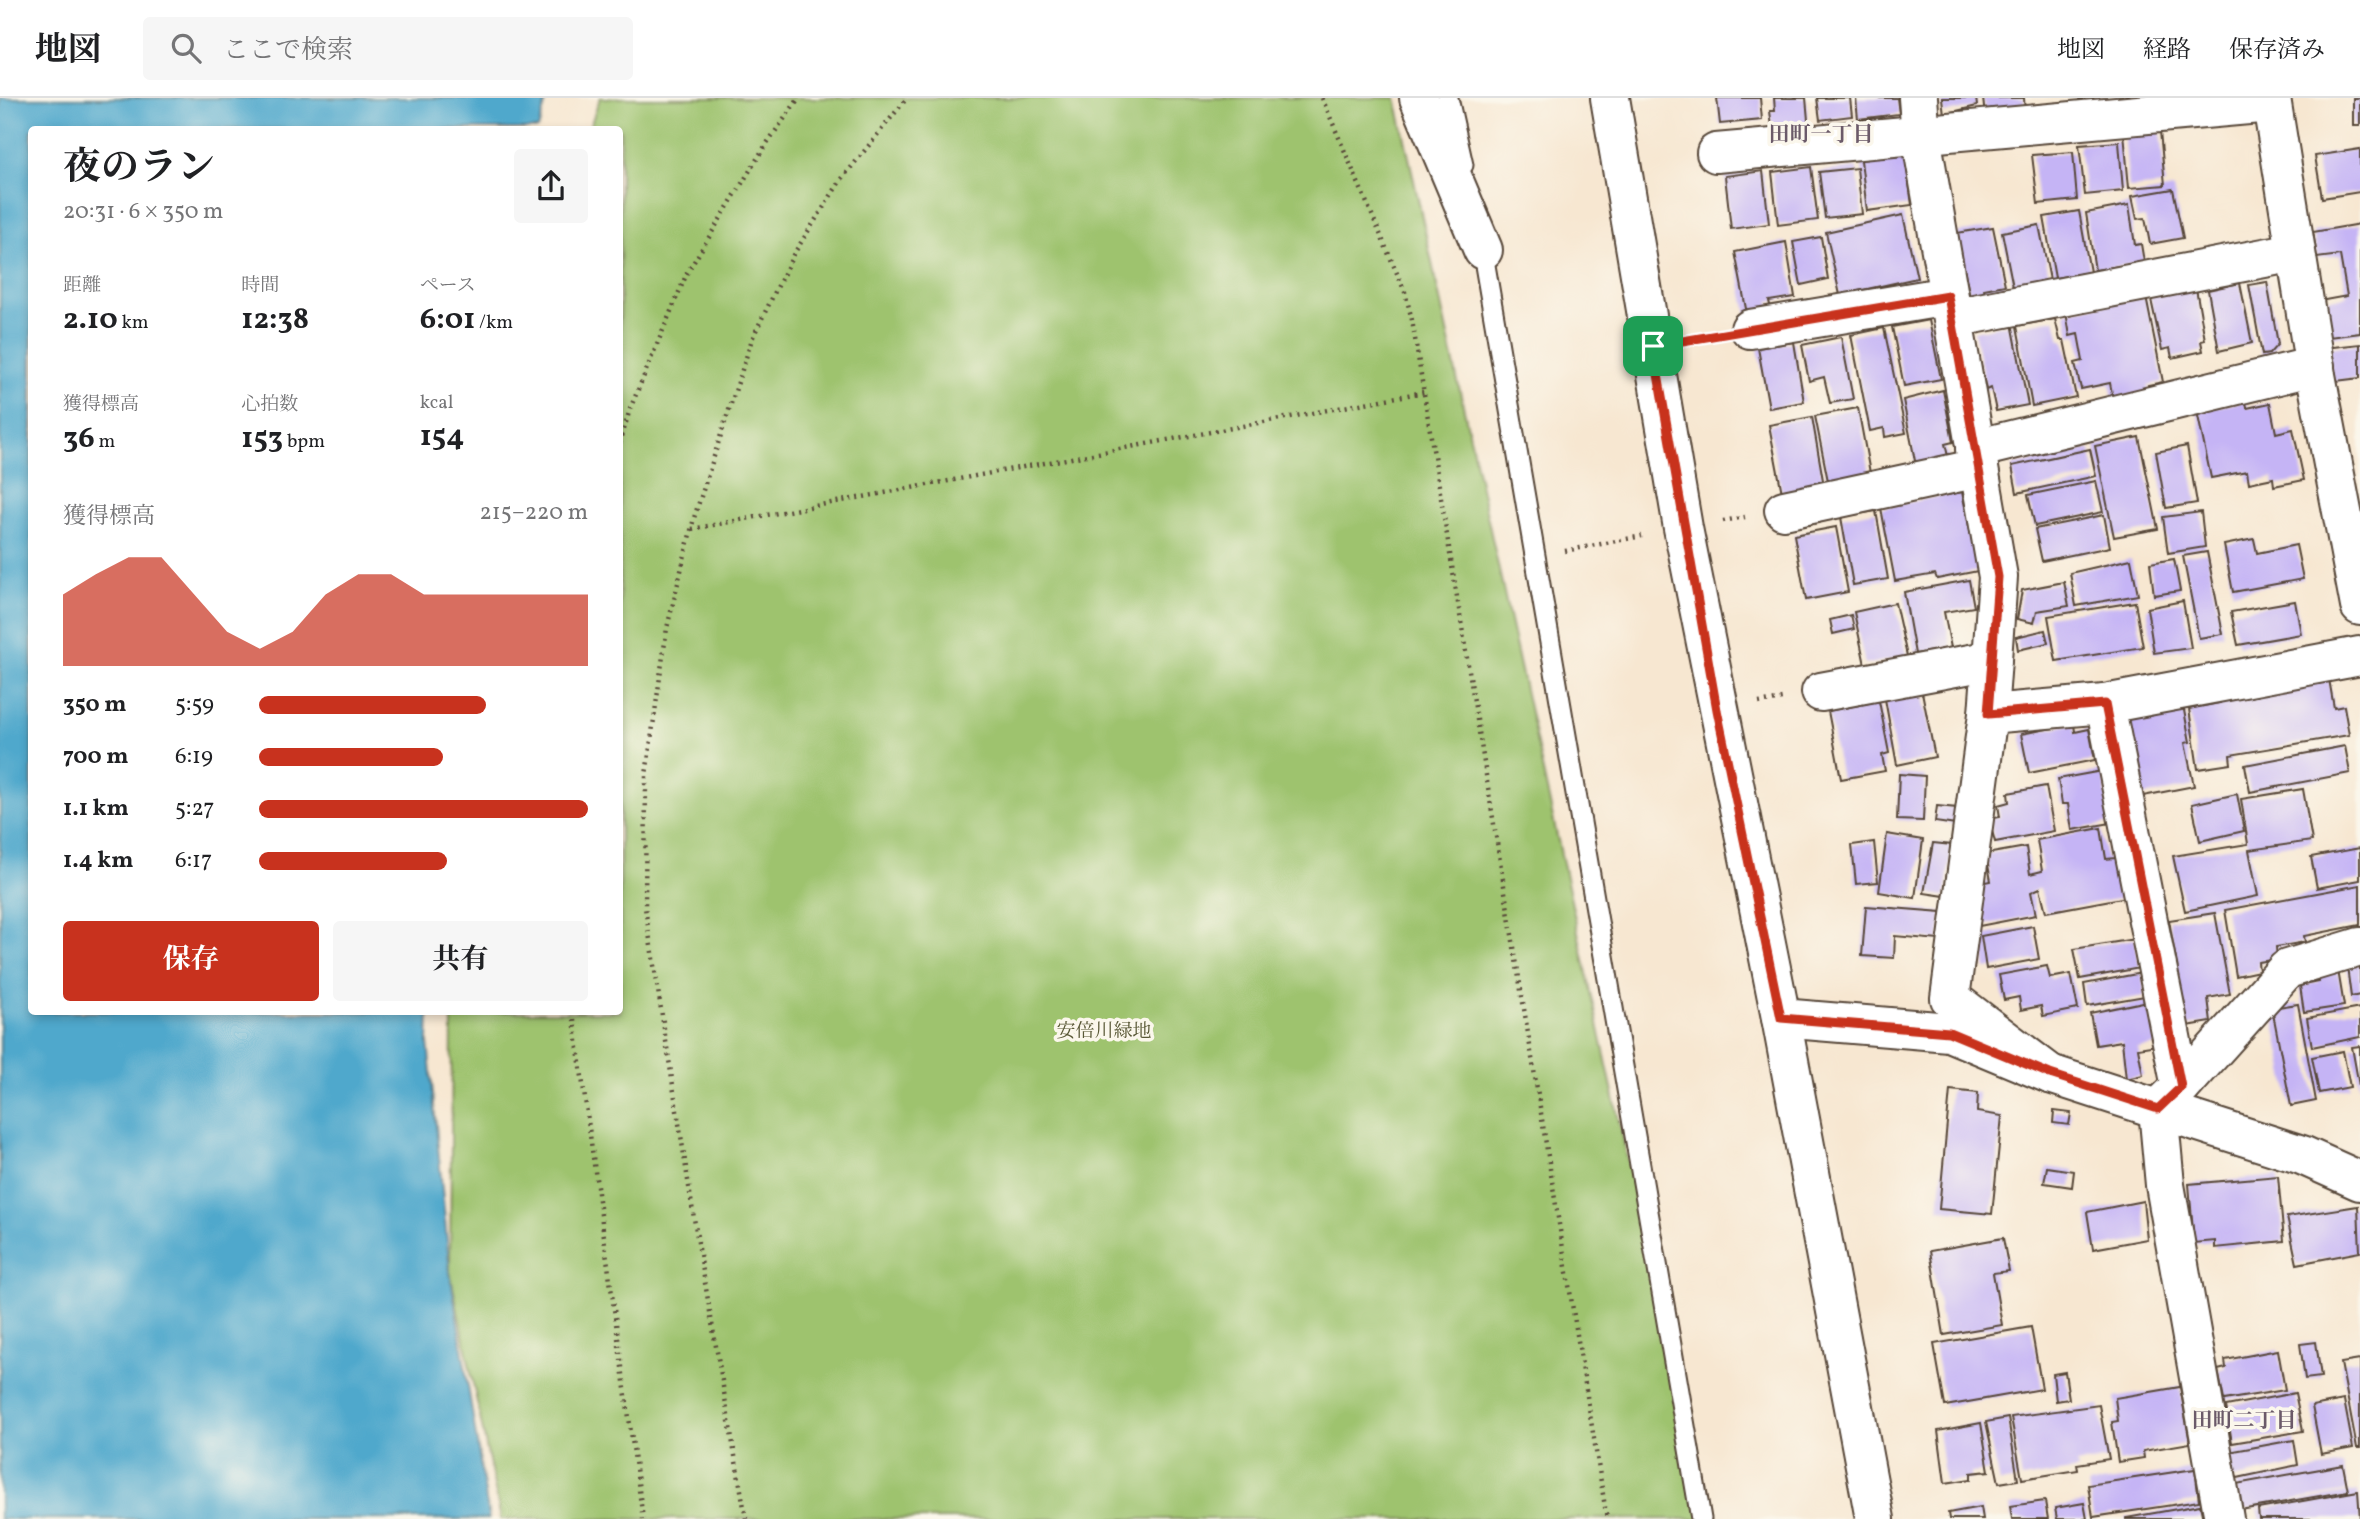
<!DOCTYPE html>
<html lang="ja">
<meta charset="utf-8">
<style>
:root{--surface:#fff;--page:#f6f6f6;--text:#202124;--muted:#757577;--line:#e0e0e0;--accent:#c8321e}
body{margin:0;font-family:Vollkorn,"Noto Serif JP",serif;background:var(--page);color:var(--text);height:100vh;display:flex;flex-direction:column;font-size:26px;white-space:nowrap}
*{box-sizing:border-box;margin:0}
p{font-size:23px;color:var(--muted)}
.icon{flex:none;width:38px;height:38px;fill:none;stroke:currentColor;stroke-width:2;stroke-linecap:round;stroke-linejoin:round}
.map{position:relative;flex:1;overflow:hidden}
.drawer{position:absolute;left:28px;top:28px;width:595px;height:889px;display:flex;flex-direction:column;background:var(--surface);border-radius:7px;box-shadow:0 4px 10px #0003}
.drawer>*{flex:none}
.pin{position:absolute;display:grid;place-items:center;width:60px;height:60px;color:#fff;margin:-30px;border-radius:14px;box-shadow:0 4px 10px #0006}
.round{display:grid;place-items:center;flex:none;width:74px;height:74px;border-radius:7px;background:var(--page)}
.headline{display:flex;align-items:center;justify-content:space-between;height:119px;padding:0 35px}
h1{font-size:38px;font-weight:700;line-height:52px}
.metrics{display:grid;grid-template-columns:repeat(3,1fr);gap:10px;height:119px;padding:7px 35px}
.metrics div{display:grid;align-content:center}
.metrics b{font-size:30px;font-weight:700}
.metrics small{font-size:19px;font-weight:400}
.metrics p{font-size:19px}
.chart{height:196px;padding:14px 35px}
.chart p{display:flex;justify-content:space-between}
.chart svg{width:100%;height:126px;margin-top:7px;fill:var(--accent);opacity:.7}
.primary-button{display:flex;gap:14px;margin-top:auto;padding:14px 35px}
.primary-button a{flex:1;height:80px;border-radius:7px;background:var(--accent);color:#fff;font-size:28px;font-weight:700;line-height:80px;text-align:center}
.primary-button a+a{background:var(--page);color:var(--text)}
ul{padding:0 35px;list-style:none;font-size:23px}
li{display:grid;grid-template-columns:112px 84px 1fr;align-items:center;height:52px}
li i{height:18px;border-radius:9px;background:var(--accent)}
header{display:flex;align-items:center;gap:42px;box-sizing:border-box;height:98px;padding:0 35px;background:var(--surface);border-bottom:2px solid var(--line)}
header strong{font-size:33px}
nav{display:flex;gap:38px;margin-inline-start:auto;font-size:24px}
.search{width:490px;height:63px;background:var(--page);display:flex;align-items:center;gap:18px;box-sizing:border-box;padding:0 24px;border-radius:7px;color:var(--muted);font-size:26px}
.map>svg:first-child{display:block}
</style>
<header>
<strong>地図</strong>
<div class="search"><svg class="icon" aria-label="search" viewBox="0 0 24 24"><circle cx="10" cy="10" r="6"/><path d="M15 15l6 6"/></svg>ここで検索</div>
<nav><a>地図</a><a>経路</a><a>保存済み</a></nav>
</header>
<div class="map">
<svg width="2360" height="1421" viewBox="0 0 2360 1421">
<rect width="100%" height="100%" fill="#fbf7ec"/>
<filter id="ink" filterUnits="userSpaceOnUse"><feTurbulence type="fractalNoise" baseFrequency=".0143" numOctaves="2"/><feDisplacementMap in="SourceGraphic" scale="14" xChannelSelector="R" yChannelSelector="G"/><feConvolveMatrix kernelMatrix="1 2 1 2 8 2 1 2 1" color-interpolation-filters="sRGB"/></filter>
<filter id="wash" filterUnits="userSpaceOnUse"><feTurbulence type="fractalNoise" baseFrequency=".00686" numOctaves="4" result="noise"/><feDisplacementMap in="SourceGraphic" scale="28" xChannelSelector="R" yChannelSelector="G"/><feGaussianBlur stdDeviation="1.57" result="paint"/><feColorMatrix in="noise" values="0 0 0 0 0 0 0 0 0 0 0 0 0 0 0 0 0 1.4 0 .05"/><feComposite in="paint" operator="in"/></filter>
<g filter="url(#wash)">
<rect width="100%" height="100%" fill="#f7e7d1"/>
<path fill="#9ec36e" stroke="#6c7646" stroke-width="2" d="M600 0H1396L1706 1421H501L450 1174 452 914H620V32L589 31Z"/>
<path fill="#4fa8cc" stroke="#456975" stroke-width="2" d="M0 0H547L538 31 32 32V914H429L428 944 450 1174 489 1421H0Z"/>
<g id="blocks">
<g fill="#c5b4f5">
<path d="M1717 0H1760L1762 22 1720 26Z"/>
<path d="M1774 0H1806L1809 33 1773 37 1770 13H1775Z"/>
<path d="M1817 0H1850L1852 18 1820 22Z"/>
<path d="M1856 0H1897L1899 16 1858 21Z"/>
<path d="M1942 0H1976L1977 8 1944 16Z"/>
<path d="M1983 0H2024L2025 15 1985 19Z"/>
<rect x="2353" y="0" width="7" height="28"/>
<path d="M2160 33 2165 87 2129 90 2124 35Z"/>
<path d="M2119 44 2123 93 2085 97 2079 47Z"/>
<path d="M2360 51V94L2322 100 2315 58Z"/>
<path d="M2073 54 2077 102 2038 106 2032 57Z"/>
<path d="M1905 56 1912 107 1867 113 1861 62Z"/>
<path d="M1811 69 1818 122 1778 127 1772 74Z"/>
<path d="M1857 70 1862 116 1825 120 1819 74Z"/>
<path d="M1763 73 1769 126 1731 131 1725 78Z"/>
<path d="M2173 91 2183 140 2150 146 2145 120 2137 121 2132 98Z"/>
<path d="M2129 107 2135 147 2141 146 2144 164 2095 172 2086 115Z"/>
<path d="M2079 113 2090 174 2055 180 2044 119Z"/>
<path d="M1903 117 1917 180 1840 197 1826 134Z"/>
<path d="M2360 126V235L2321 240 2314 204 2347 198 2340 157 2317 160 2313 134Z"/>
<path d="M2039 127 2050 182 2013 189 2002 134Z"/>
<path d="M1993 129 2005 187 1984 191 1985 197 1970 200 1957 135Z"/>
<path d="M1821 139 1828 181 1801 187 1793 144Z"/>
<path d="M1786 144 1795 199 1769 203 1771 211 1747 216 1735 154Z"/>
<path d="M2267 184 2278 246 2269 256 2262 257 2249 187Z"/>
<path d="M2240 185 2252 245 2219 253 2208 192Z"/>
<path d="M2196 190 2205 242 2201 243 2203 253 2172 260 2170 250 2162 252 2150 197Z"/>
<path d="M2146 199 2163 284 2148 287 2149 294 2113 301 2110 285 2081 291 2075 265 2083 263 2078 236 2070 238 2066 214Z"/>
<path d="M2055 221 2060 242H2064L2076 299 2032 308 2017 228Z"/>
<path d="M1929 222 1941 281 1904 288 1892 229Z"/>
<path d="M2012 225 2028 307 1996 313 1991 290 1986 292 1974 233Z"/>
<path d="M1884 230 1906 335 1885 339 1884 330 1870 333 1851 237Z"/>
<path d="M1841 239 1853 301 1830 305 1824 279 1809 283 1802 247Z"/>
<path d="M1794 244 1804 304 1769 310 1758 250Z"/>
<path d="M2360 246V280L2328 284 2324 250Z"/>
<path d="M1943 292 1953 344 1945 346 1949 362 1916 368 1903 302Z"/>
<path d="M2246 303 2247 310 2270 305 2276 335 2293 331 2304 382 2274 388 2273 380 2249 385 2247 373 2211 380 2197 313Z"/>
<path d="M1858 310 1870 375 1828 383 1815 318Z"/>
<path d="M1812 319 1824 388 1782 395 1769 327Z"/>
<path d="M2139 339 2158 431 2114 439 2095 348Z"/>
<path d="M2187 348 2197 405 2166 410 2156 354Z"/>
<path d="M2090 351 2096 378 2017 395 2012 368Z"/>
<path d="M2096 383 2103 414 2035 428 2028 397Z"/>
<path d="M1962 394 1978 473 1937 481 1935 476 1895 483 1881 410Z"/>
<path d="M1876 413 1888 481 1853 487 1841 419Z"/>
<path d="M2201 414 2205 449 2168 455 2163 419Z"/>
<path d="M2104 417 2110 449 2042 463 2035 431Z"/>
<path d="M1836 429 1848 494 1806 502 1794 437Z"/>
<path d="M2254 441 2257 455 2296 447 2303 481 2233 494 2224 447Z"/>
<path d="M2207 454 2223 536 2199 540 2183 458Z"/>
<path d="M2131 461 2138 497 2076 508 2070 475Z"/>
<path d="M2174 461 2180 493 2154 497 2150 465Z"/>
<path d="M1969 482 1974 509 1944 514 1951 550 1915 556 1904 494Z"/>
<path d="M2064 484 2069 508 2037 513 2034 525 2017 521 2022 492Z"/>
<path d="M2183 503 2191 550 2154 555 2147 510Z"/>
<path d="M2295 503 2301 536 2238 547 2231 514Z"/>
<path d="M2135 504 2143 549 2056 563 2048 518Z"/>
<path d="M1895 505 1907 558 1865 567 1854 514Z"/>
<path d="M1851 517 1854 531 1833 536 1830 522Z"/>
<path d="M2045 532 2048 545 2018 552 2016 539Z"/>
<path d="M2329 581 2334 610 2344 608 2349 637 2230 657 2231 666 2198 671 2189 611 2220 605 2219 600Z"/>
<path d="M1922 594 1935 659 1897 667 1885 601Z"/>
<path d="M1879 603 1889 655 1882 657 1885 673 1841 681 1828 613Z"/>
<path d="M2183 607 2190 644 2185 645 2194 688 2143 698 2127 618Z"/>
<path d="M2074 626 2075 634 2089 631 2095 662 2029 675 2021 636Z"/>
<path d="M2345 648 2350 675 2250 694 2245 667Z"/>
<path d="M2102 673 2111 725 2072 732 2068 706H2062L2058 681Z"/>
<path d="M1899 676 1925 678 1923 723 1897 722Z"/>
<path d="M2046 688 2054 733 1995 744 1989 721 2000 719 1998 707 2009 704 2008 695Z"/>
<path d="M2303 691 2312 743 2249 752 2258 798 2185 813 2173 758 2248 746 2241 701Z"/>
<path d="M2237 696 2244 733 2200 743 2192 706Z"/>
<path d="M1937 708 1957 710 1956 727 1935 724Z"/>
<path d="M2101 730 2106 761 2116 760 2119 777 2124 776 2127 799 2046 814 2040 790 2031 794 2036 817 1969 830 1976 786 1991 783 1986 756 2026 749 2030 776 2042 773 2037 742Z"/>
<path d="M1887 736 1923 742 1915 800 1879 794Z"/>
<path d="M1874 744 1878 784 1856 786 1852 747Z"/>
<path d="M1933 745 1952 747 1945 798 1924 795Z"/>
<path d="M2360 750V782L2317 790 2311 759Z"/>
<path d="M2360 787V827L2304 838 2305 844 2276 849 2277 861 2258 864 2259 873 2236 878 2225 812Z"/>
<path d="M1866 808 1942 814 1939 842 1895 838 1894 860 1862 858Z"/>
<path d="M2215 815 2230 896 2208 900 2211 924 2187 928 2169 822Z"/>
<path d="M2033 828 2039 861 1986 871 1981 838Z"/>
<path d="M2135 841 2140 870 2080 881 2074 851Z"/>
<path d="M2360 865V897L2351 899 2347 869Z"/>
<path d="M2047 868 2050 880 2071 876 2078 911 2043 918 2041 908 2021 912 2019 899 2004 902 1999 877Z"/>
<path d="M2338 872 2344 908 2304 914 2300 888 2319 884 2317 875Z"/>
<path d="M2142 875 2145 898 2087 908 2084 886Z"/>
<path d="M2148 903 2157 947 2138 950 2143 977 2126 981 2122 943 2096 947 2090 915Z"/>
<path d="M2298 906 2316 1003 2291 1008 2272 910Z"/>
<path d="M2360 910V939L2312 949 2307 920Z"/>
<path d="M2360 948V988H2359L2352 949Z"/>
<path d="M2343 953 2350 989 2319 995 2312 959Z"/>
<path d="M1950 992 1978 995 1977 1014 2002 1018 1992 1116 1939 1111Z"/>
<path d="M2054 1013 2071 1015 2069 1027 2053 1025Z"/>
<path d="M2047 1069 2074 1073 2072 1089 2044 1085Z"/>
<path d="M2278 1078 2284 1143 2215 1150V1143L2194 1145 2189 1086Z"/>
<path d="M2143 1103 2147 1141 2093 1151 2087 1114Z"/>
<path d="M2358 1108 2360 1154 2297 1166 2287 1119Z"/>
<path d="M2003 1140 2009 1173 1993 1175 2002 1227 1944 1237 1930 1153Z"/>
<path d="M2031 1229 2042 1291 1945 1308 1934 1246Z"/>
<path d="M2316 1244 2321 1279 2305 1281 2300 1246Z"/>
<path d="M2278 1252 2285 1292 2224 1302 2218 1272 2226 1270 2225 1262Z"/>
<path d="M2360 1262V1350H2357L2341 1265Z"/>
<path d="M2065 1274 2069 1301 2056 1303 2053 1276Z"/>
<path d="M2180 1289 2190 1345 2143 1353 2144 1360 2118 1364 2112 1324 2118 1323 2115 1300Z"/>
<path d="M2295 1295 2303 1333 2232 1345 2226 1308Z"/>
<path d="M2344 1302 2353 1350 2321 1356 2312 1308Z"/>
<path d="M2099 1307 2109 1361 2077 1366 2078 1372 2022 1381 2011 1319Z"/>
<path d="M2008 1320 2018 1382 1999 1385 1986 1324Z"/>
<path d="M1981 1325 1989 1373 1971 1375V1381L1945 1385 1938 1333Z"/>
<path d="M2294 1342 2298 1367 2228 1382 2223 1355Z"/>
<path d="M2343 1367 2348 1393 2240 1412 2236 1386Z"/>
<path d="M2195 1371 2199 1403 2093 1419 2088 1387Z"/>
<path d="M2358 1393 2360 1421H2259L2258 1411Z"/>
<path d="M2045 1403 2048 1421H2012L2010 1408Z"/>
<path d="M2084 1405 2087 1421H2057L2055 1410Z"/>
<path d="M2200 1407 2203 1421H2126V1420Z"/>
<path d="M1981 1409 1983 1421H1949L1948 1415Z"/>
</g>
</g>
</g>
<g filter="url(#ink)">
<use href="#blocks" fill-opacity="0" stroke="#574639" stroke-width="2"/>
<g fill="none" stroke-linecap="round" stroke-linejoin="round">
<g stroke="#574639" stroke-width="23">
<g id="service">
<path d="M1448 0 1463 67"/>
<path d="M1481 144 1701 1421"/>
</g>
</g>
<g stroke="#574639" stroke-width="42">
<g id="minor">
<path d="M1419 0 1483 152"/>
<path d="M1610 0 1683 430 1781 920 1875 1421"/>
<path d="M1918 0 1921 38 1998 479 1988 616 1950 900 2050 976"/>
<path d="M2271 0 2316 277 2360 508"/>
<path d="M1716 55 2271 5"/>
<path d="M1953 220 2295 154"/>
<path d="M1750 231 1948 198"/>
<path d="M1975 351 2315 268"/>
<path d="M1784 412 1979 370"/>
<path d="M1821 594 1992 562"/>
<path d="M2105 606 2181 989"/>
<path d="M1988 616 2105 606 2360 558"/>
<path d="M1781 920 1949 934 2050 976 2158 1011 2181 989 2287 871 2360 849"/>
<path d="M2224 1421 2165 1087 2158 1011 2302 1057 2360 1083"/>
</g>
</g>
<g stroke="#574639" stroke-width="4.5" stroke-dasharray="2 5" stroke-linecap="butt">
<path d="M1322 0 1405 194 1412 222 1607 1421"/>
<path d="M1692 241 1711 238"/>
<path d="M620 345 630 311 687 175 765 48 799 0"/>
<path d="M1723 423 1745 419"/>
<path d="M692 431 1424 294"/>
<path d="M1565 453 1642 438"/>
<path d="M1759 605 1782 601"/>
<path d="M573 914 643 1421"/>
<path d="M746 1421 696 1133 645 810 646 677 667 530 694 420 752 241 793 157 841 82 907 0"/>
</g>
<use href="#service" stroke="#fff" stroke-width="19"/>
<use href="#minor" stroke="#fff" stroke-width="38"/>
</g>
</g>
<g fill="none" stroke-linecap="round" stroke-linejoin="round" filter="url(#ink)">
<g stroke="#fff" stroke-width="14">
<path id="route" d="M1948 198 1998 479 1988 616 2105 606 2181 989 2158 1011 2050 976 1949 934 1781 920 1717 612 1653 248Z"/>
</g>
<use href="#route" stroke="#c8321e" stroke-width="9"/>
</g>
<g text-anchor="middle" dominant-baseline="central" stroke-width="7" stroke-linejoin="round" paint-order="stroke">
<g font-size="19" fill="#595836" stroke="#fbf7ec">
<text x="1104" y="934">安倍川緑地</text>
</g>
<g font-size="21" font-weight="bold" fill="#6b5a69" stroke="#fbf7ec">
<text x="1821" y="37">田町一丁目</text>
<text x="2244" y="1323">田町二丁目</text>
</g>
</g>
</svg>
<div class="pin" style="left:1653px;top:248px;background:#1e9e55"><svg class="icon" aria-label="arrive" viewBox="0 0 24 24"><path d="M6 21V4h12l-3 4 3 4H6"/></svg></div>
<section class="drawer">
<div class="headline"><div><h1>夜のラン</h1><p>20:31 · 6 × 350 m</p></div><a class="round"><svg class="icon" aria-label="share" viewBox="0 0 24 24"><path d="M12 15V3M7 8l5-5 5 5M5 13v7h14v-7"/></svg></a></div>
<div class="metrics">
<div><p>距離</p><b>2.10<small> km</small></b></div>
<div><p>時間</p><b>12:38</b></div>
<div><p>ペース</p><b>6:01<small> /km</small></b></div>
</div>
<div class="metrics">
<div><p>獲得標高</p><b>36<small> m</small></b></div>
<div><p>心拍数</p><b>153<small> bpm</small></b></div>
<div><p>kcal</p><b>154</b></div>
</div>
<div class="chart"><p><span>獲得標高</span>215–220 m</p>
<svg viewBox="0 0 160 44" preserveAspectRatio="none"><path d="M0 44V19L10 12L20 6L30 6L40 19L50 32L60 38L70 32L80 19L90 12L100 12L110 19L120 19L130 19L140 19L150 19L160 19V44z"/></svg>
</div>
<ul>
<li><b>350 m</b>5:59<i style="width:69%"></i></li>
<li><b>700 m</b>6:19<i style="width:56%"></i></li>
<li><b>1.1 km</b>5:27<i style="width:100%"></i></li>
<li><b>1.4 km</b>6:17<i style="width:57%"></i></li>
</ul>
<div class="primary-button"><a>保存</a><a>共有</a></div>
</section>
</div>
